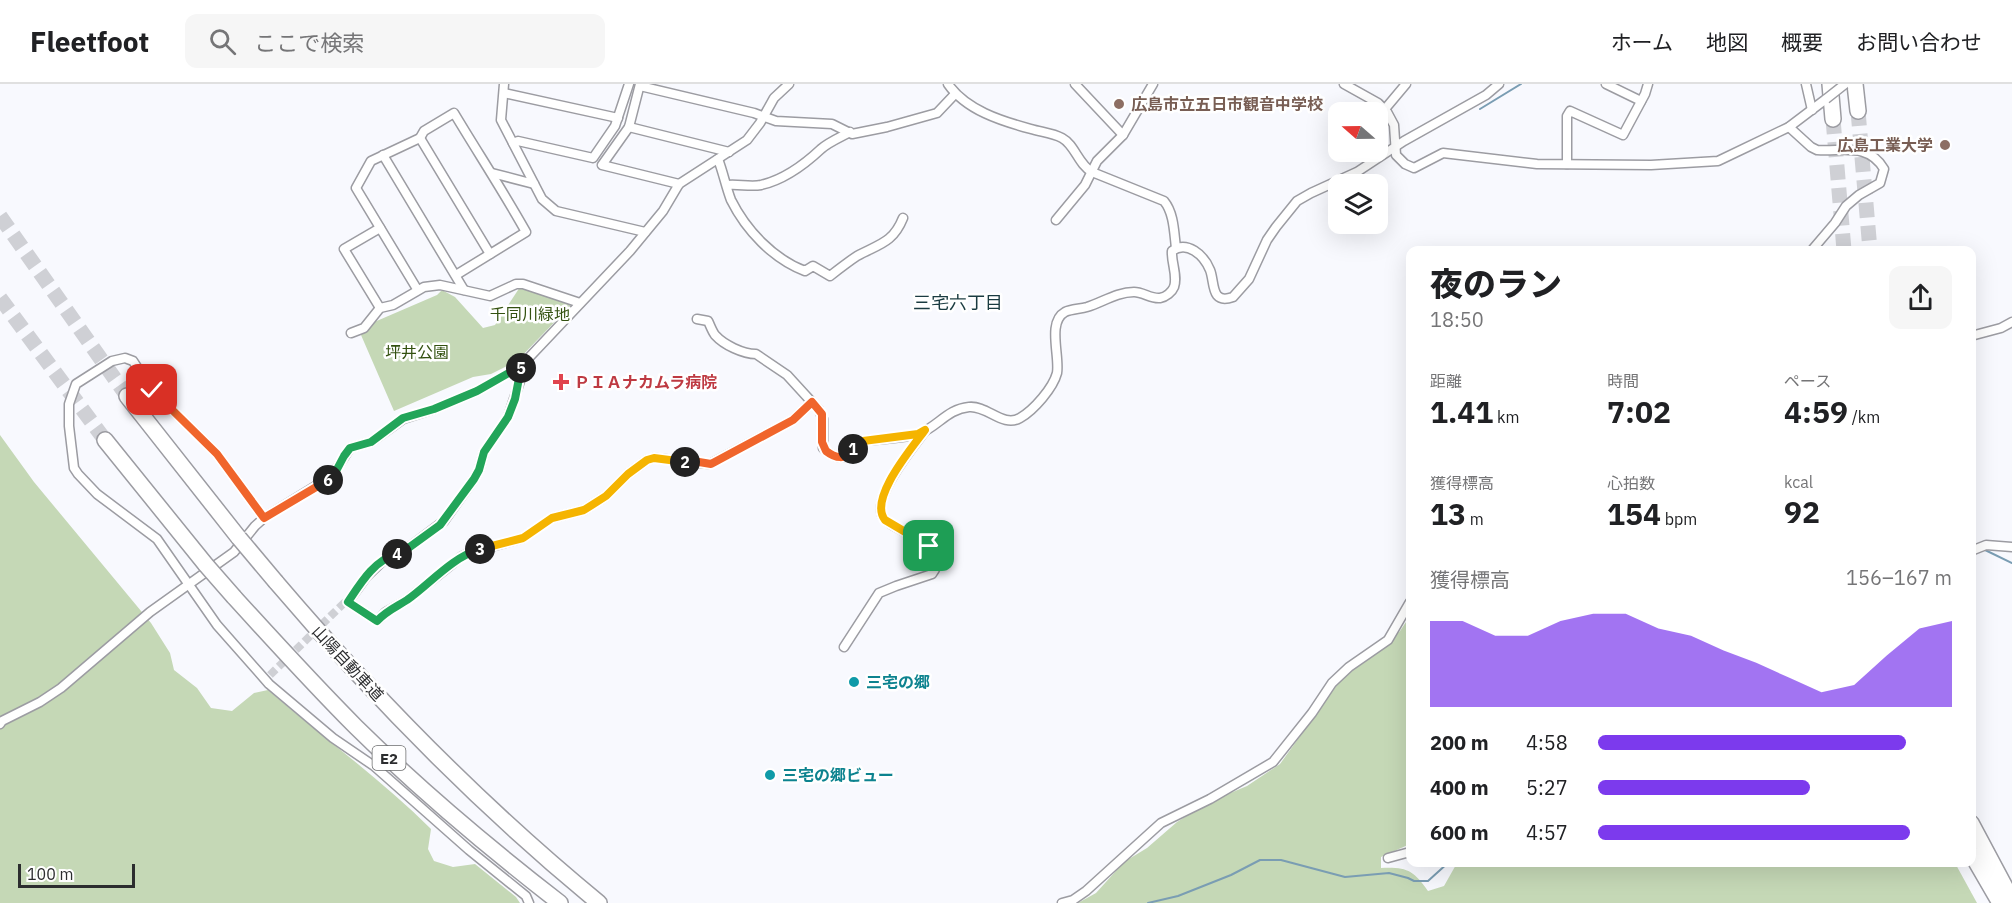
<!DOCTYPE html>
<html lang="ja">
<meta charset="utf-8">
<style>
:root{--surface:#fff;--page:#f6f6f6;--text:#202124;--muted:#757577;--line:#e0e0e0;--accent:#7c3aed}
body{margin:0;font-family:"IBM Plex Sans","Noto Sans JP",sans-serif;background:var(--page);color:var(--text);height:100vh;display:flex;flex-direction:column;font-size:22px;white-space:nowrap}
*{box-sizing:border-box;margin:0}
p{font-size:20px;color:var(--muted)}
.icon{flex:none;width:33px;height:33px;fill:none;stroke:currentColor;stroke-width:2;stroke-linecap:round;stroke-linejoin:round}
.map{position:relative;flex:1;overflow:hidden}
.panel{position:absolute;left:1406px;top:162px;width:570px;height:621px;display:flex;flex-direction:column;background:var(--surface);border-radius:12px;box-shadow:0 6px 24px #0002}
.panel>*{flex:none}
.needle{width:39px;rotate:290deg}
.tools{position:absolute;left:1328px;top:18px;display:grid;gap:12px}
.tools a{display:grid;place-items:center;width:60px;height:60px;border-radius:12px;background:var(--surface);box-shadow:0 6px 24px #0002;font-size:30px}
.scale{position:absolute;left:18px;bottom:15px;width:117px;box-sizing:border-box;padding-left:6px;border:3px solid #2c2d2f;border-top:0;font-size:16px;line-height:21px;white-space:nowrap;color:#2c2d2f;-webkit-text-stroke:4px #fff;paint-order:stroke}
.pin{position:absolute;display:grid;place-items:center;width:51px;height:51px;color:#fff;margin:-26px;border-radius:12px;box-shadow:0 3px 9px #0006}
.km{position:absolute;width:30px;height:30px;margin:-15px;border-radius:50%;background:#222;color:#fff;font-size:16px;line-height:30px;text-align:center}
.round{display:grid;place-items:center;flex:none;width:63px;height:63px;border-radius:12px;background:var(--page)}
.headline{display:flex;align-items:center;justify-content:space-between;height:102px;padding:0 24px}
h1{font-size:33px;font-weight:800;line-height:45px}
.metrics{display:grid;grid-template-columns:repeat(3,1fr);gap:9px;height:102px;padding:6px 24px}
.metrics div{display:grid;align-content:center}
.metrics b{font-size:30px;font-weight:800}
.metrics small{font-size:16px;font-weight:400}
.metrics p{font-size:16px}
.chart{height:168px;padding:12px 24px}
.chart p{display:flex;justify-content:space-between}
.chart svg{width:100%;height:108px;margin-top:6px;fill:var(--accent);opacity:.7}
ul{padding:0 24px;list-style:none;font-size:20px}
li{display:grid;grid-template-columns:96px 72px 1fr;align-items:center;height:45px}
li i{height:15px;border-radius:8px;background:var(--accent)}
header{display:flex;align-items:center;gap:36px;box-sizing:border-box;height:84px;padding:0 30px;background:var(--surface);border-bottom:2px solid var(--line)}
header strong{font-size:28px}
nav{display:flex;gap:33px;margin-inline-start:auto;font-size:21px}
.search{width:420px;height:54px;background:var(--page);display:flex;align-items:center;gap:15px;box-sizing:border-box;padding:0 21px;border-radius:12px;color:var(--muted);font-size:22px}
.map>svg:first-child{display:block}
</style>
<header>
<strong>Fleetfoot</strong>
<div class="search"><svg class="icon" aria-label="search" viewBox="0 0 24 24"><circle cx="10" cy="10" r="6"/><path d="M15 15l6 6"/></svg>ここで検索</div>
<nav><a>ホーム</a><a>地図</a><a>概要</a><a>お問い合わせ</a></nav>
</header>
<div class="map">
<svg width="2012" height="819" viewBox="0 0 2012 819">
<rect width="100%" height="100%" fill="#f8f9fe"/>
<g fill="#c5d8b6">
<path d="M520 203 571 221 517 277 491 290 473 293 394 327 361 251 372 239 437 211 442 206 455 213 483 244 495 241Z"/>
<path d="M0 351 34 398 151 539 170 569 174 586 197 604 211 624 232 627 254 609 268 606C322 653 381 695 431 745L428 765 434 777 453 783 475 780 516 813 520 819H0Z"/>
<path d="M1410 532V760L1381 773V784C1407 783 1413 786 1428 807L1444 802 1457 779H1955L1977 819H1078L1096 809 1124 778 1147 764 1177 738 1209 718 1247 702 1280 680 1342 594 1369 575 1400 547Z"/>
</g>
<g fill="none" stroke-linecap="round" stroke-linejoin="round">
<g stroke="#7a9db3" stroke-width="2">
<path d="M1480 25 1521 0"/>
<path d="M1983 465 2012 479"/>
<path d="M1148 819 1178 812 1231 791 1260 776H1281L1345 793 1389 789 1408 794 1414 797H1428L1449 778"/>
</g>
<path stroke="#cfd0d5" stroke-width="8" stroke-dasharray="8 4" stroke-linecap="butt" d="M270 591 344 519 348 518"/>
<g stroke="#cfd0d5" stroke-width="15" stroke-dasharray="15 8" stroke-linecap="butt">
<path d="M1858 27 1870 166"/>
<path d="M1833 35 1844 166"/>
<path d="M0 132 127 312"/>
<path d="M0 214 105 356"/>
</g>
<g stroke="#9c9ca2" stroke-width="11">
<g id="street">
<path d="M504 0 501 36 542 115 556 127 645 148"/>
<path d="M640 0 629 43 602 81 679 100"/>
<path d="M948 0C966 26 1001 37 1031 45 1041 48 1053 49 1062 54 1075 61 1078 80 1092 88L1164 117C1174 129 1174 148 1176 164"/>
<path d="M1075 0 1123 51"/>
<path d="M1344 0 1378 19 1387 28 1394 41 1396 71 1405 80 1414 84 1443 69 1537 80 1651 81 1718 77 1789 43 1826 15"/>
<path d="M1606 0 1641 17"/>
<path d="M1806 0 1812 26"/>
<path d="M640 2 754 29 776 37 832 40 852 50 887 43 937 29 955 10"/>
<path d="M504 9 618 34"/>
<path d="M1385 25 1406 0"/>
<path d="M629 43 729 68"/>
<path d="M1789 43 1811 63 1817 66C1842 68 1868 58 1884 85L1880 99 1859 111 1846 122 1835 139 1812 166"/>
<path d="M420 54 490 170"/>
<path d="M513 59 518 57 593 74 615 42 629 0"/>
<path d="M383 71 464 206"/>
<path d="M718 75C723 88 726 103 731 116 746 146 773 175 805 187L813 182 830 192C839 185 848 178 857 172 879 160 893 159 903 134"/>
<path d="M1567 80V32L1570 27 1623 51 1645 10 1648 0"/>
<path d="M492 89 534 100"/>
<path d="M728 101C738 100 751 103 761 101 783 96 805 80 821 65 829 58 841 53 850 48"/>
<path d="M1056 136 1085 101 1097 77 1123 51 1153 0"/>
<path d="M380 144 344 165 380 224"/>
<path d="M417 205 356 104 371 77 420 54 424 47 454 29C478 69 503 107 526 148L456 191"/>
<path d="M697 235 708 237C710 241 712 247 715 251 724 261 743 270 756 270L787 291 819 326 823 335V364C829 371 839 375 847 372L857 359 863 357C879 355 906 355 921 349 939 341 948 325 969 323 987 321 1003 344 1020 334 1034 326 1053 304 1057 289 1060 272 1047 238 1065 228 1071 225 1080 225 1087 223 1103 218 1117 208 1134 208 1143 208 1151 215 1160 214 1166 213 1172 208 1174 203 1178 192 1171 178 1172 167 1187 156 1204 171 1210 186 1215 198 1210 221 1233 213L1249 195 1267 156 1276 143 1297 117 1311 109 1357 88 1404 57 1486 11 1499 0"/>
<path d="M351 249 364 244 380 224 393 221 424 203 440 201 490 212 516 200H523L580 219"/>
<path d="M1971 252 2001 244 2012 238"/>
<path d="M521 282V294L508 333 484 368 479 386 474 395 444 437 407 465 387 473 366 493 348 518 377 537 386 528 407 516 461 473 469 469 523 454 552 434 584 426 606 412 628 390 647 376 654 374 710 380 793 336 812 318"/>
<path d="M264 434 217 370 152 306 133 277 125 274 112 277 76 300 69 320V342L74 384 78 390 97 410 157 455 217 541 269 600 333 654 374 682 469 766 526 812 529 819"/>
<path d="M1971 467 1986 461 2012 463"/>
<path d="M844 563 879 509 896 502 932 490C956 459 888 448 882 431 874 410 913 363 925 347"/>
<path d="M0 640 2 637 40 618 61 604 150 528 234 468 255 442 264 434 332 392 350 364 371 358 403 335 434 325 477 307 521 282 630 167 663 127 679 100 747 56 760 39 774 14 789 0"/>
<path d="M1388 774 1410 768"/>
<path d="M1062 819 1073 816 1086 807 1161 739 1210 715 1273 678 1312 629 1332 599 1349 583 1388 556 1410 518"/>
</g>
</g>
<g stroke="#9c9ca2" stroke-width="18">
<g id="highway">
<path d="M1830 0 1833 35"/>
<path d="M1855 0 1858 27"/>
<path d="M127 312 239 454"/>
<path d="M105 356 206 481"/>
<path d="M276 498C374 613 482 723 599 819"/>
<path d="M234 513C274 557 314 601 356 643 420 706 489 764 560 819"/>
<path d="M1971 739 2012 816"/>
<path d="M1971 769 2000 819"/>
</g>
</g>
<use href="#street" stroke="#fff" stroke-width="8"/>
<use href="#highway" stroke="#fff" stroke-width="15"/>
<g stroke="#9c9ca2" stroke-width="11" stroke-linecap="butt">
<path id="street-bridge" d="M1826 15 1845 0"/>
</g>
<g stroke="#9c9ca2" stroke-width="18" stroke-linecap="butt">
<g id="highway-bridge">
<path d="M239 454 276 498"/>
<path d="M206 481 234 513"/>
</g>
</g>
<use href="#street-bridge" stroke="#fff" stroke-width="8"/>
<use href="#highway-bridge" stroke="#fff" stroke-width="15"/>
</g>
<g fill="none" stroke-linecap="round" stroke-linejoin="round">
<g stroke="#fff" stroke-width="12">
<path id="split-1" d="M853 365 857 359 863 357 918 350 925 346C912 364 868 415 885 436L929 462"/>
</g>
<g stroke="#fff" stroke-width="12">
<path id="split-2" d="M685 378H699L711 380 793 336 812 318 822 330V358L826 367C835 374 846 377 853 365"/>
</g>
<g stroke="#fff" stroke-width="12">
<path id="split-3" d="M480 465 523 454 552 434 584 426 606 412 628 390 647 376 654 374 685 378"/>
</g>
<g stroke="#fff" stroke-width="12">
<path id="split-4" d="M397 470C374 476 360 500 348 518L377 537C386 527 396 523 407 516 431 499 451 474 480 465"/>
</g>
<g stroke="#fff" stroke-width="12">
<path id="split-5" d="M397 470 407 465 440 441 474 395 479 386 484 368 508 333 515 315 521 284"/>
</g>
<g stroke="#fff" stroke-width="12">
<path id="split-6" d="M328 396 335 389 344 372 350 364 371 358 403 334 434 325 477 307 521 282V284"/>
</g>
<g stroke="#fff" stroke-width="12">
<path id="split-7" d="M152 306 217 370 264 434 328 396"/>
</g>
<use href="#split-1" stroke="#f5b400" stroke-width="8"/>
<use href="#split-2" stroke="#f0652b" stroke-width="8"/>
<use href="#split-3" stroke="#f5b400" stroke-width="8"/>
<use href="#split-4" stroke="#22a559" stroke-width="8"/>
<use href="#split-5" stroke="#22a559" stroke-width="8"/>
<use href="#split-6" stroke="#22a559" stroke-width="8"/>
<use href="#split-7" stroke="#f0652b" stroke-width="8"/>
</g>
<g fill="#8d6e63" stroke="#fff" stroke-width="2">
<circle cx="1119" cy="20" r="6"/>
<circle cx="1945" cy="61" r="6"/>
</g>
<path fill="#e0444e" stroke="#fff" stroke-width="2" d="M558 289h6v6h6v6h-6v6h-6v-6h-6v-6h6z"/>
<g fill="#0f9aa8" stroke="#fff" stroke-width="2">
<circle cx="854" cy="598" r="6"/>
<circle cx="770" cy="691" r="6"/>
</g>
<g text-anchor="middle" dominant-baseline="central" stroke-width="5" stroke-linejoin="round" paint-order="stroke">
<rect fill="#fff" stroke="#6b6c6d" stroke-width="1.5" x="372.5" y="662" width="33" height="24" rx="4.5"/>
<g font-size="15" font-weight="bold" fill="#2c2d2f">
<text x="389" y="674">E2</text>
</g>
<g font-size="16" font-weight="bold" fill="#785e54" stroke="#fff" text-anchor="start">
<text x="1131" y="20">広島市立五日市観音中学校</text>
<text x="1933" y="61" text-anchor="end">広島工業大学</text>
</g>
<g font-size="16" fill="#335110" stroke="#fff">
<text x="530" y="230">千同川緑地</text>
<text x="417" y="268">坪井公園</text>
</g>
<g font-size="16" font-weight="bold" fill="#be3a42" stroke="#fff" text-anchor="start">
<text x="574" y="298">ＰＩＡナカムラ病院</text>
</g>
<g font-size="16" fill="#2c2d2f" stroke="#fff">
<text transform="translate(348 579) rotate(47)">山陽自動車道</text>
</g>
<g font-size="16" font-weight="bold" fill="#0d838f" stroke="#fff" text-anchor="start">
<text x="866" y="598">三宅の郷</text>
<text x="782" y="691">三宅の郷ビュー</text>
</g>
<g font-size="18" fill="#1a3b41" stroke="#fff">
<text x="958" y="218">三宅六丁目</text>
</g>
</g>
</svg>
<div class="tools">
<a><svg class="needle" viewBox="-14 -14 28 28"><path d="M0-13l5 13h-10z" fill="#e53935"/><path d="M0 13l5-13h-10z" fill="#757577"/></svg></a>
<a><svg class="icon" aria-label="layers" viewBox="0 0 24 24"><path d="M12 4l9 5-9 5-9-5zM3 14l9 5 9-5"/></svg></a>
</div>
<div class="scale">100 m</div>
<div class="pin" style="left:929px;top:462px;background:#1e9e55"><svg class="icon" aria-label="arrive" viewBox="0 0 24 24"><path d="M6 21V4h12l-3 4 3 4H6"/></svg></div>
<div class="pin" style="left:152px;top:306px;background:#d93025"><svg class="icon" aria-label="check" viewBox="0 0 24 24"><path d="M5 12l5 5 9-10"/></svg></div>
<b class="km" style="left:853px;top:365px">1</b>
<b class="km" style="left:685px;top:378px">2</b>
<b class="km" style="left:480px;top:465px">3</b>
<b class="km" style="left:397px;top:470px">4</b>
<b class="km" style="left:521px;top:284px">5</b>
<b class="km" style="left:328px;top:396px">6</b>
<section class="panel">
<div class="headline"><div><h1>夜のラン</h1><p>18:50</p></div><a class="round"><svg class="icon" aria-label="share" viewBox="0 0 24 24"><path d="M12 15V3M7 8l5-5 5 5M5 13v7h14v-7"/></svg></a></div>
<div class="metrics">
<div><p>距離</p><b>1.41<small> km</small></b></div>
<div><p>時間</p><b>7:02</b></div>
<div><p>ペース</p><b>4:59<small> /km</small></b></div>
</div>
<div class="metrics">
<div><p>獲得標高</p><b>13<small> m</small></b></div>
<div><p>心拍数</p><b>154<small> bpm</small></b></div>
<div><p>kcal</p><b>92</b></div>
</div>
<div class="chart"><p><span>獲得標高</span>156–167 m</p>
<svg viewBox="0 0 160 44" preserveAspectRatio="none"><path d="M0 44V9L10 9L20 15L30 15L40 9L50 6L60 6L70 12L80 15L90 21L100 26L110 32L120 38L130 35L140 23L150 12L160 9V44z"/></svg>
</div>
<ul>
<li><b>200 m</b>4:58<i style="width:87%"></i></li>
<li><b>400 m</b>5:27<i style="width:60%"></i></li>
<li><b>600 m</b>4:57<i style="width:88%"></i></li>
</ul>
</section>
</div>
